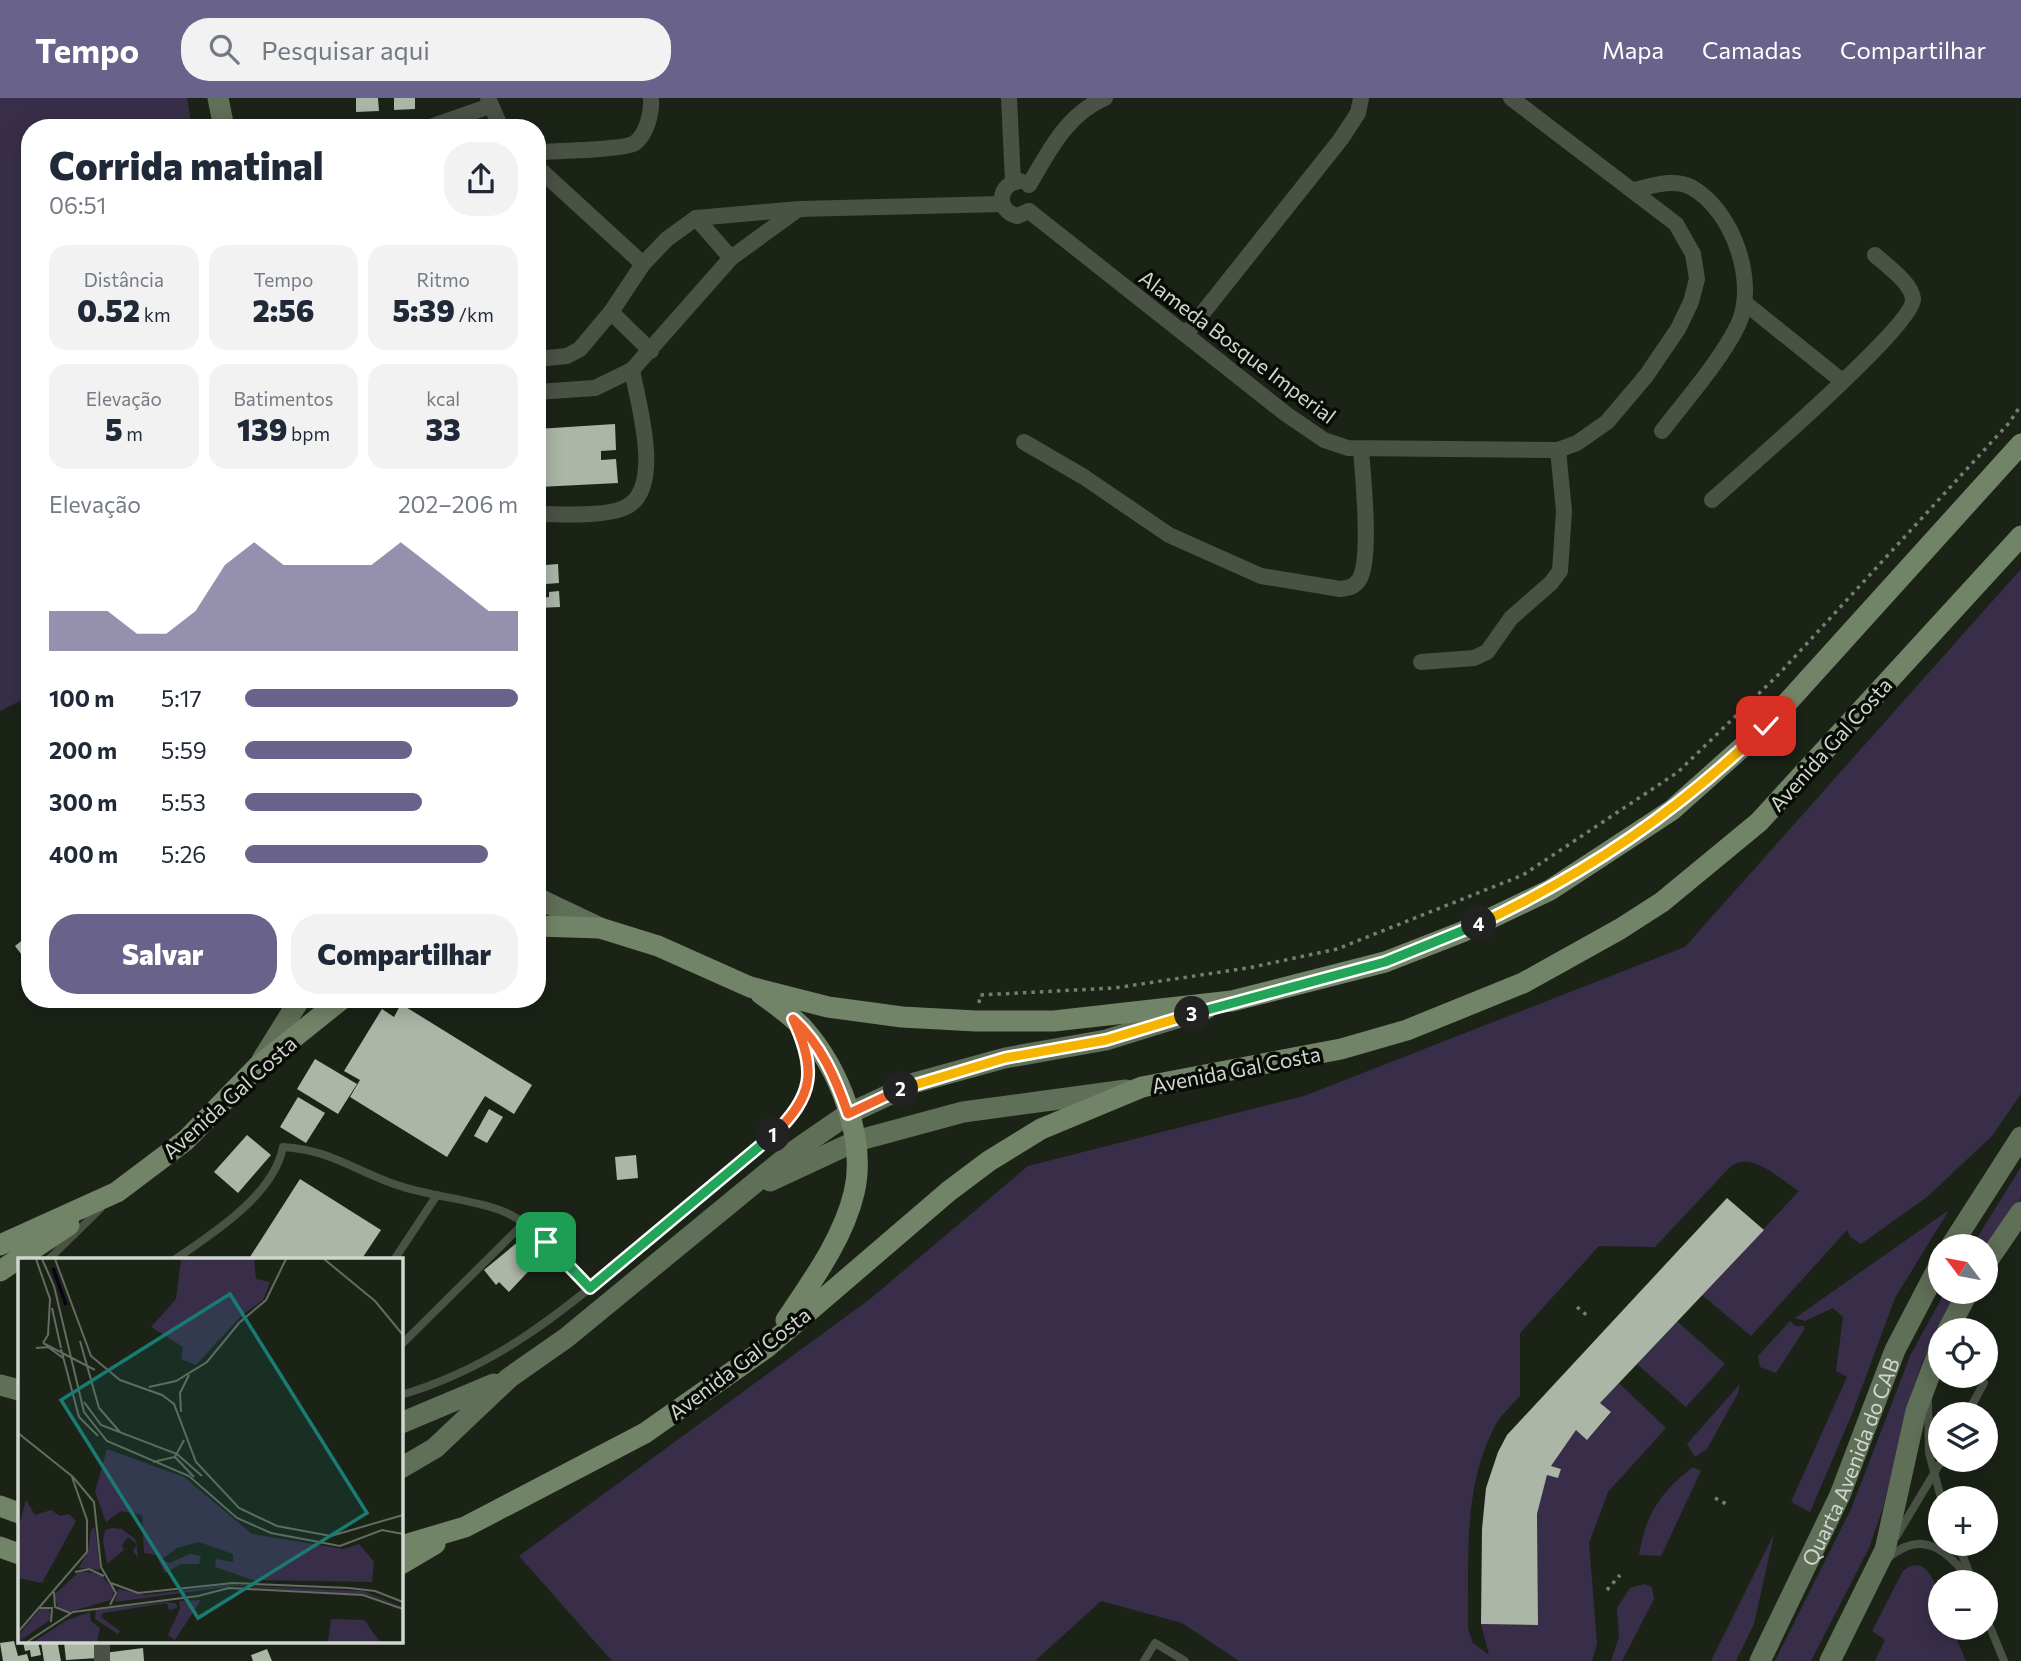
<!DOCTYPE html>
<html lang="pt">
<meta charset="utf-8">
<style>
:root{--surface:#fff;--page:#f2f2f3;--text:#1f2937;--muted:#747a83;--accent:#69628b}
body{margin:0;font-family:Commissioner,sans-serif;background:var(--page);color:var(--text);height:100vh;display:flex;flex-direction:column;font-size:26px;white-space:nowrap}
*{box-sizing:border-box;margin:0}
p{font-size:23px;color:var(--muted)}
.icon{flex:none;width:38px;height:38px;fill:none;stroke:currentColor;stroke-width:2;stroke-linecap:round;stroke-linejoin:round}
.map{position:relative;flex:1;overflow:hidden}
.drawer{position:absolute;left:21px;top:21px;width:525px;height:889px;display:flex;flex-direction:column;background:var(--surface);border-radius:28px;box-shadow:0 4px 18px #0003}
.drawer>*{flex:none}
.needle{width:46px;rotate:302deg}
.controls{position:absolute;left:1928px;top:1136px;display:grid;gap:14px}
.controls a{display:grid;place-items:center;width:70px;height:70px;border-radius:50%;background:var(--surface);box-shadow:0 4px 18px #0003;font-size:35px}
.pin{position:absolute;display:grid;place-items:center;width:60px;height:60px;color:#fff;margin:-30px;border-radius:14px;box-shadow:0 4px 10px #0006}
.km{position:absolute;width:35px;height:35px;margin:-18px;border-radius:50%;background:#222;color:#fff;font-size:19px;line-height:35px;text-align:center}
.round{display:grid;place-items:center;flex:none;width:74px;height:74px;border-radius:28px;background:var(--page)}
.headline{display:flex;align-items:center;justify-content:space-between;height:119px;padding:0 28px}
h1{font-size:38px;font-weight:800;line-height:52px}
.figures{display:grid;grid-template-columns:repeat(3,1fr);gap:10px;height:119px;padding:7px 28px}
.figures div{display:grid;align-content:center;border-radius:18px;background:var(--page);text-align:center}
.figures b{font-size:30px;font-weight:800}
.figures small{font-size:19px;font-weight:400}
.figures p{font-size:19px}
.chart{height:196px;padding:14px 28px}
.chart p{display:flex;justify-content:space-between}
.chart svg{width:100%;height:126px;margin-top:7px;fill:var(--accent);opacity:.7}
.button{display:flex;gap:14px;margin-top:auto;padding:14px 28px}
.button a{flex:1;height:80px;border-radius:28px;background:var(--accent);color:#fff;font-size:28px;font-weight:800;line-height:80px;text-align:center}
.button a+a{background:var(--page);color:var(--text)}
ul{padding:0 28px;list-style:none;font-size:23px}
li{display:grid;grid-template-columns:112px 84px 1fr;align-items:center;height:52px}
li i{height:18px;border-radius:9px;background:var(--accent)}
header{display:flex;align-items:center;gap:42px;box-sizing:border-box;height:98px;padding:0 35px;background:var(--accent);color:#fff}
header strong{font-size:33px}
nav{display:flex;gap:38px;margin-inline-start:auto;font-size:24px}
.search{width:490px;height:63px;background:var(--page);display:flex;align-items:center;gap:18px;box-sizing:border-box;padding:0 24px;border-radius:28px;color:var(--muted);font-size:26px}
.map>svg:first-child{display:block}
</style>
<header>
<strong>Tempo</strong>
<div class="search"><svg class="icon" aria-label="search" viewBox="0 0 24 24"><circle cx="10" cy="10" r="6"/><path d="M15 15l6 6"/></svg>Pesquisar aqui</div>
<nav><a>Mapa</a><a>Camadas</a><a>Compartilhar</a></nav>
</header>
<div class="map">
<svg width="2021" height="1563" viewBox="0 0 2021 1563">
<rect width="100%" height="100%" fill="#1b2317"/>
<g fill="#382e49">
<path d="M0 0H187L192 30H30V598L0 613Z"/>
<path d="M2021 471V996L1992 1038 1927 1099 1861 1146 1850 1139 1847 1132 1751 1238 1702 1197 1799 1093C1779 1081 1752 1052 1730 1069L1655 1149 1599 1148 1520 1235V1298C1512 1307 1502 1316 1496 1326 1462 1388 1469 1463 1468 1531L1473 1545 1489 1557 1481 1526 1538 1527 1537 1416 1547 1377 1558 1379 1561 1371 1551 1368 1576 1332 1588 1341 1611 1315 1600 1305 1619 1285 1666 1330 1608 1394 1589 1445 1597 1546 1592 1563H1239L1182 1525 1101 1503 1035 1563H612L519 1458 870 1201 1028 1068 1304 998 1685 849Z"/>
<path d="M2021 1069V1100L1986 1150 1972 1148Z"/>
<path d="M1949 1112 1895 1200 1852 1316 1810 1414 1791 1404 1847 1279 1836 1273 1843 1219 1833 1210 1805 1223 1795 1220Z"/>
<path d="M1945 1194H1957L1924 1260 1910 1299 1883 1410 1869 1450 1811 1563H1775L1851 1411 1911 1256Z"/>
<path d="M1677 1223 1725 1266 1686 1309 1637 1266Z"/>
<path d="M1790 1223 1795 1228H1804V1232L1776 1275 1760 1269 1758 1258Z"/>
<path d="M1740 1286 1738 1295 1707 1351 1695 1359 1687 1346Z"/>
<path d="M1693 1369 1701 1373 1661 1458 1639 1457C1646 1415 1660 1395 1693 1369Z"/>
<path d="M1774 1436 1754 1526 1736 1563H1711Z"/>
<path d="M1919 1467C1940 1477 1941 1510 1941 1530H1952L1966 1563H1875L1885 1542 1872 1533 1903 1473 1910 1468Z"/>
<path d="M1644 1486 1652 1489 1654 1501 1622 1563H1611L1619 1539 1617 1510 1630 1490Z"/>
</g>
<g fill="#acb6a7">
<path d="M356 0H378L379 13 356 14Z"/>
<path d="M394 0H415V11L394 12Z"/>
<path d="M615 326 616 352 601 353V362L616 361 618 385 539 389 537 331Z"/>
<path d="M558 466 559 485 546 486 545 467Z"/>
<path d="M559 493 560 509 538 510V500L549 499V494Z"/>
<path d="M30 836V862L27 864 15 848Z"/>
<path d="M401 906 532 987 514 1016 485 998 447 1059 350 999 360 982 344 973 382 911 394 919Z"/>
<path d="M315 961 357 986 338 1016 297 991Z"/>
<path d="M298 999 325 1015 306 1045 280 1029Z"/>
<path d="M489 1011 503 1019 487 1045 474 1038Z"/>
<path d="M247 1037 271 1057 238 1095 214 1074Z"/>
<path d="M636 1057 638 1080 617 1082 615 1059Z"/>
<path d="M300 1081 381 1132 361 1162H248Z"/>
<path d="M1727 1100 1764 1132 1600 1305 1611 1314 1587 1342 1576 1332 1551 1368 1561 1371 1558 1380 1547 1377 1537 1416 1538 1527 1481 1526 1482 1431 1486 1390 1498 1354 1507 1337Z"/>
<path d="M519 1143 540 1161 509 1194 499 1184 496 1187 484 1172Z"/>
<path d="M14 1543 18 1558 27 1556 29 1563H3L0 1545Z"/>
<path d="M23 1544H38L41 1557 31 1559 30 1552 25 1553Z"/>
<path d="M41 1544H62L58 1547 61 1563H44Z"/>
<path d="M64 1544H97L98 1560 66 1562Z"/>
<path d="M143 1550 144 1563H105L104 1555Z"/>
<path d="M267 1551 272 1563H253L251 1557Z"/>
</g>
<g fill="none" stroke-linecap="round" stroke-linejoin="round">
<g stroke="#767d73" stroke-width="3.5" stroke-dasharray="3.5 5" stroke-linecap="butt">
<path d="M979 905 980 897 1114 890 1248 870 1337 851 1523 777 1678 674 1779 576 2009 325 2021 307"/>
<path d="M1577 1209 1590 1220"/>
<path d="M1715 1400 1730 1408"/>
<path d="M1607 1492 1620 1477"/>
</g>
<g stroke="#495244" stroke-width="8">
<path d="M48 1162 100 1111"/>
<path d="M174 1162C212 1136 274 1097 283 1049 330 1052 352 1071 394 1086 427 1098 464 1100 497 1111 534 1123 564 1163 590 1190"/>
<path d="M394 1162 437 1097"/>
<path d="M401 1247 523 1126"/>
<path d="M401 1297C495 1269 557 1218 631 1156 678 1117 724 1078 771 1039 804 1007 816 986 802 941"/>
<path d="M1928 1303 1929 1355 1941 1400"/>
<path d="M1967 1316 1984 1285"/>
<path d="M1896 1439 1942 1362"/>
<path d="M1958 1446 1971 1479"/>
<path d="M1888 1460C1924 1429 1947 1454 1972 1483"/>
<path d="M1986 1519 2004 1563"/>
<path d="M1144 1563 1155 1545 1185 1563"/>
</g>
<g stroke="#495244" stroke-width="16">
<path d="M488 0 501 30"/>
<path d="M1009 0 1013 84"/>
<path d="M427 30 490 8"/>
<path d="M537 54C555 53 624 52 635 45 647 36 652 14 651 0"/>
<path d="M537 69 643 166"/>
<path d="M1020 83C998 85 995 112 1017 118L1029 113"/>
<path d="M1029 87C1049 53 1067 16 1105 0"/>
<path d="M1634 92C1653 88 1673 80 1691 89 1733 112 1758 185 1738 227 1719 265 1688 299 1662 333"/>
<path d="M1029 113 1286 316 1324 342 1348 350 1558 352 1577 345 1607 324 1646 278 1678 231 1691 204 1697 181 1693 156 1676 126 1511 0"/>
<path d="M696 120 731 160"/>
<path d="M1745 205 1842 283"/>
<path d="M611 214 651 253"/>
<path d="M1186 236 1341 41 1358 15 1361 0"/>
<path d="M537 261 567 258 580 251 611 214 643 166 667 141 696 120 799 111 1001 106"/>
<path d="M537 294 595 290 632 272 731 160 797 112"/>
<path d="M1024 344 1084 379 1169 437 1261 478 1340 491C1349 490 1354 489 1359 482 1372 462 1363 379 1361 352"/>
<path d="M1712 402C1741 376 1914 227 1913 201 1912 185 1886 167 1875 157"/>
<path d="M537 416C561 416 603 419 624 410 665 393 638 305 632 272"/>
<path d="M1421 564 1474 560 1487 554 1511 520 1551 485 1560 473 1564 413 1558 352"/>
<path d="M102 1544V1563"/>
</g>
<g stroke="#606f58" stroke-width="21">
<path d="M218 0 224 30"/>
<path d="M537 800 600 830"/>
<path d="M262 962 300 901"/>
<path d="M770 1083 856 1043 963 1014 1126 992"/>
<path d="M1951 1148 2021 1039"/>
<path d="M1986 1165 2021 1114"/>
<path d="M1948 1232 1968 1194"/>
<path d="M0 1287 19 1292"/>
<path d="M401 1325 494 1286"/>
<path d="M401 1370 435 1350 509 1280 566 1240 790 1056 848 1016 914 985 1005 960 1106 942 1206 911"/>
<path id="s1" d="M1760 1563 1840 1397 1895 1252 1941 1164"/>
<path d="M1830 1563 1885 1452 1916 1313 1941 1247"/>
</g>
<g stroke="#728467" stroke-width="21">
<path d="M537 828 600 830 658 848 750 889 828 909 902 919 976 923H1054L1232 903 1385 864 1462 834 1550 792 1672 712 1766 628 2021 346"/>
<path d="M761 896C775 906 791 917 803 930 839 970 867 1041 854 1095 843 1141 812 1183 786 1222"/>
<path d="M0 1147 117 1094 186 1042 257 969 342 901"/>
<path d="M0 1173 69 1127"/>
<path d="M0 1408 19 1415"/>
<path d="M401 1448 465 1429 645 1335 766 1250 949 1093 989 1063 1041 1031 1142 989 1341 951 1407 932 1523 885 1620 831 1662 804 1759 724 2021 438"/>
<path d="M0 1449 19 1456"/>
<path d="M401 1466 435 1446"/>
</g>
</g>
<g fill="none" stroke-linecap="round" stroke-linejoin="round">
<g stroke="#fff" stroke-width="14">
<path id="split-1" d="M546 1144 590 1190 773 1037"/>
</g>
<g stroke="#fff" stroke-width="14">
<path id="split-2" d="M773 1037C814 998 817 972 793 921 821 946 836 981 848 1016L901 991"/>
</g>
<g stroke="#fff" stroke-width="14">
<path id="split-3" d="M901 991 1005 960 1106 942 1192 916"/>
</g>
<g stroke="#fff" stroke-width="14">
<path id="split-4" d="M1192 916 1385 864 1479 826"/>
</g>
<g stroke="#fff" stroke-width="14">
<path id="split-5" d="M1479 826C1589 774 1678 713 1766 628"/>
</g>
<use href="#split-1" stroke="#22a559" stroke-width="9"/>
<use href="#split-2" stroke="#f0652b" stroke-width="9"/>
<use href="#split-3" stroke="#f5b400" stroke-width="9"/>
<use href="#split-4" stroke="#22a559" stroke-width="9"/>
<use href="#split-5" stroke="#f5b400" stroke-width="9"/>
</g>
<g text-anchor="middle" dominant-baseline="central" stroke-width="7" stroke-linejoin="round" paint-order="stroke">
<g font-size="21" fill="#d1d7cf" stroke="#080b06">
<text transform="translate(1238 248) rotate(37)">Alameda Bosque Imperial</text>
<text transform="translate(1830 646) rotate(-48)">Avenida Gal Costa</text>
<text transform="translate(1236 971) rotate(-11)">Avenida Gal Costa</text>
<text transform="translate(229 999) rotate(-42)">Avenida Gal Costa</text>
<text transform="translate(739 1265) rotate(-37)">Avenida Gal Costa</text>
<text stroke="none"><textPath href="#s1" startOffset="219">Quarta Avenida do CAB</textPath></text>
</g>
</g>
<g transform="translate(18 1160)">
<rect width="385" height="385" fill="#1b2317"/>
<path d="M163 1H236L238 21 252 24 245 42 224 57 178 107 163 101 165 89 133 69 158 41ZM89 191 166 219 234 276 326 291 341 286 356 304 354 324 235 322 197 309 198 301 215 304V296L181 284 159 290 144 301 151 305 172 296 183 298 181 306H163L147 315 138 297 126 295 124 257 103 253 88 264 77 234ZM8 242 17 257 33 252 42 258 51 256 58 263 24 325 0 320V271ZM77 270 82 312 61 310 70 293 73 271ZM94 270 104 271 118 282 120 300 115 293 119 286 110 279 104 287 106 292 89 306 85 282 87 272ZM62 313 82 316 96 332 93 342 51 354 40 350 36 337ZM210 327 346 333 385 349 351 337 216 328 97 344 100 331 127 337ZM183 342 157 382 150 377 162 351 161 343ZM148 344 158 345 159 350 151 352 149 345 85 355 83 359 102 373 100 376 77 361 78 352ZM23 350H31L32 362 0 384V378ZM72 354 73 363 82 370 79 384H15L49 362ZM313 361 346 362 362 384H310Z" fill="#382e49"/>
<path fill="none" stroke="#0b0119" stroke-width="3.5" d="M35 10 48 47"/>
<path fill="none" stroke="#646b61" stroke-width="2" d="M18 1 32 41 30 77 25 85M24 1 36 28 66 154 89 183 171 218 219 260 253 275 322 288 364 272 385 276M37 1 73 98 102 122 144 137 156 146 178 204 221 250 259 268 313 278 385 257M306 1 357 43 385 77M34 50 43 90M62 83 81 150 102 174M25 85 77 112M18 90 30 89 45 100M43 91 61 159 80 178M131 129 158 123 189 104 221 65 248 42 268 1M66 144 83 167 159 196 184 218M163 154 162 135 171 117M0 175 55 219 76 244 83 309 98 335 92 347M156 198 176 219M135 204 157 199 166 182M57 314 71 311 86 318M93 325 120 335 215 325 331 330 357 333 385 344M36 334 37 349 52 355M22 350H34L33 364M0 374 69 294V262L54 219M9 384 55 354 180 338 211 330 345 337 385 351"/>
<path fill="#197b73" fill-opacity="0.15" stroke="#197b73" stroke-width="3.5" d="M212 36 349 255 180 360 43 142Z"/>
<rect width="385" height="385" fill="none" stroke="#d1d7cf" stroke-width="3.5"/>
</g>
</svg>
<div class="controls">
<a><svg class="needle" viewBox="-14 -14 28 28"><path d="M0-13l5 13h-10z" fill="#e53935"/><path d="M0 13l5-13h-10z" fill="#747a83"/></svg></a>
<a><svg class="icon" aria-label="locate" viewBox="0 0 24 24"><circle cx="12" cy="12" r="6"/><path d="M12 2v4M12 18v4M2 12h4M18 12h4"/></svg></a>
<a><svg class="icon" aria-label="layers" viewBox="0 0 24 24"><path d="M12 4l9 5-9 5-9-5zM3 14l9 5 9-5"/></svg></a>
<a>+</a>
<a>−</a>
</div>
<div class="pin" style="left:546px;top:1144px;background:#1e9e55"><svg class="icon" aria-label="arrive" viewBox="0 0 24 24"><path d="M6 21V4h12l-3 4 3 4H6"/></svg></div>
<div class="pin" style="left:1766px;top:628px;background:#d93025"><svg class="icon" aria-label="check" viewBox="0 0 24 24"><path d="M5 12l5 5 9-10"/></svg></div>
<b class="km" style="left:773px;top:1037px">1</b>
<b class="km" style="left:901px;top:991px">2</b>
<b class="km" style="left:1192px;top:916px">3</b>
<b class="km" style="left:1479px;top:826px">4</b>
<section class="drawer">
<div class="headline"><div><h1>Corrida matinal</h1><p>06:51</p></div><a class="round"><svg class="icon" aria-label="share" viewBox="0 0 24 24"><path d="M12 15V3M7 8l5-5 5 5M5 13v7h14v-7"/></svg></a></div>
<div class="figures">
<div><p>Distância</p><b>0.52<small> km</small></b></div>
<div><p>Tempo</p><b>2:56</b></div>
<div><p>Ritmo</p><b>5:39<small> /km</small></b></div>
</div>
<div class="figures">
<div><p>Elevação</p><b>5<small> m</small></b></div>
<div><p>Batimentos</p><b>139<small> bpm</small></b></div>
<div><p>kcal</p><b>33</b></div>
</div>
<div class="chart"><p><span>Elevação</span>202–206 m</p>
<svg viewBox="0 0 160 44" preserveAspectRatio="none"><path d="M0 44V30L10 30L20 30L30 38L40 38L50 30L60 14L70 6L80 14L90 14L100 14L110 14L120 6L130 14L140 22L150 30L160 30V44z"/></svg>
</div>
<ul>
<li><b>100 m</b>5:17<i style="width:100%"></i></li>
<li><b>200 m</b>5:59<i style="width:61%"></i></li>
<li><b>300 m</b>5:53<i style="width:65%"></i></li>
<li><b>400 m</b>5:26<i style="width:89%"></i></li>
</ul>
<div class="button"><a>Salvar</a><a>Compartilhar</a></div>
</section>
</div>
